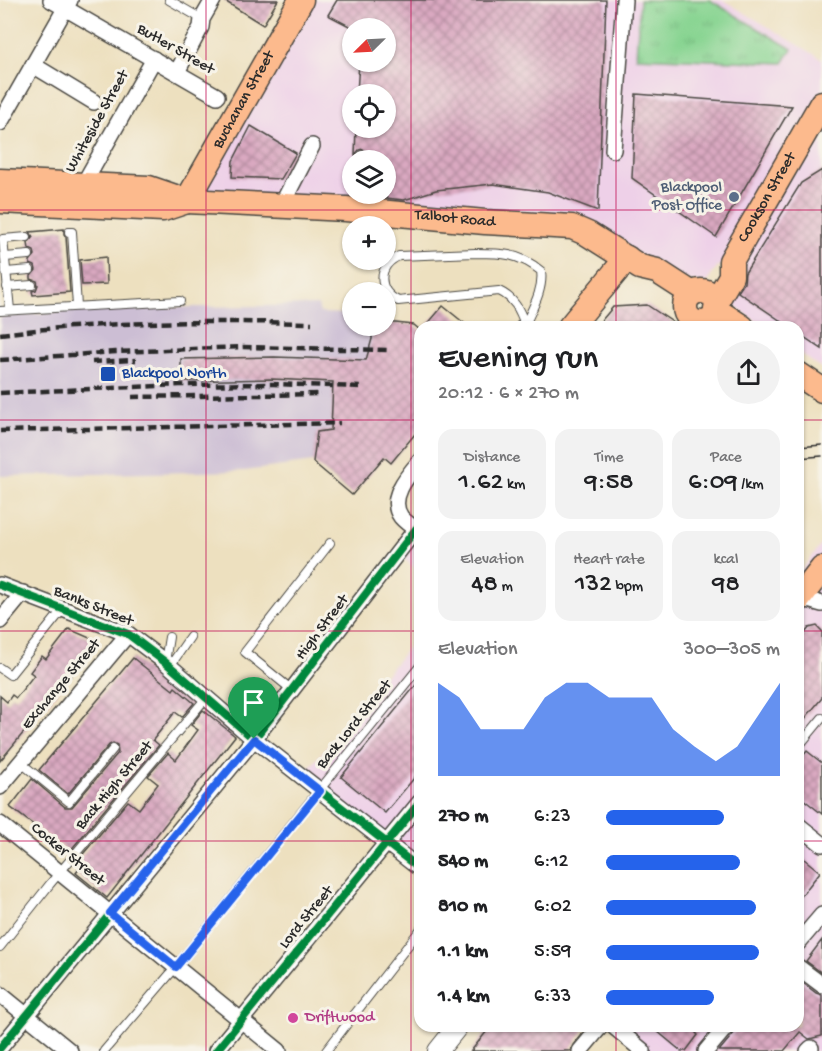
<!DOCTYPE html>
<meta charset="utf-8">
<style>
:root{--surface:#fff;--page:#f2f2f2;--text:#202124;--muted:#757577;--accent:#2563eb}
body{margin:0;font-family:"Gochi Hand",sans-serif;background:var(--page);color:var(--text);height:100vh;display:flex;flex-direction:column;font-size:22px;white-space:nowrap}
*{box-sizing:border-box;margin:0}
p{font-size:20px;color:var(--muted)}
.icon{flex:none;width:33px;height:33px;fill:none;stroke:currentColor;stroke-width:2;stroke-linecap:round;stroke-linejoin:round}
.map{position:relative;flex:1;overflow:hidden}
.panel{position:absolute;left:414px;top:321px;width:390px;height:711px;display:flex;flex-direction:column;background:var(--surface);border-radius:18px;box-shadow:0 2px 4px #0004}
.panel>*{flex:none}
.needle{width:39px;rotate:246deg}
.controls{position:absolute;left:342px;top:18px;display:grid;gap:12px}
.controls a{display:grid;place-items:center;width:54px;height:54px;border-radius:50%;background:var(--surface);box-shadow:0 2px 4px #0004;font-size:30px}
.pin{position:absolute;display:grid;place-items:center;width:51px;height:51px;color:#fff;margin:-62px -26px;border-radius:50% 50% 50% 0;rotate:-45deg;box-shadow:0 0 6px #0007}
.pin .icon{rotate:45deg}
.round{display:grid;place-items:center;flex:none;width:63px;height:63px;border-radius:32px;background:var(--page)}
.overview{display:flex;align-items:center;justify-content:space-between;height:102px;padding:0 24px}
h1{font-size:33px;font-weight:600;line-height:45px}
.metrics{display:grid;grid-template-columns:repeat(3,1fr);gap:9px;height:102px;padding:6px 24px}
.metrics div{display:grid;align-content:center;border-radius:15px;background:var(--page);text-align:center}
.metrics b{font-size:26px;font-weight:600}
.metrics small{font-size:16px;font-weight:400}
.metrics p{font-size:16px}
.chart{height:168px;padding:12px 24px}
.chart p{display:flex;justify-content:space-between}
.chart svg{width:100%;height:108px;margin-top:6px;fill:var(--accent);opacity:.7}
ul{padding:0 24px;list-style:none;font-size:20px}
li{display:grid;grid-template-columns:96px 72px 1fr;align-items:center;height:45px}
li i{height:15px;border-radius:8px;background:var(--accent)}
.map>svg:first-child{display:block}
</style>
<div class="map">
<svg width="822" height="1051" viewBox="0 0 822 1051">
<defs>
<pattern id="grass-tufts" width="24" height="20" patternUnits="userSpaceOnUse" patternTransform="scale(1.5)"><rect width="24" height="20" fill="#87d491"/><path d="M3 7l-1-3M5 7V3M7 7l1-3M15 17l-1-3M17 17v-4M19 17l1-3" fill="none" stroke="#75b67d"/></pattern>
<pattern id="building-cross-hatch" width="8" height="8" patternUnits="userSpaceOnUse" patternTransform="scale(1.5)"><rect width="8" height="8" fill="#daa9c1"/><path d="M0 0l8 8M0 8l8-8" fill="none" stroke="#b18a9d"/></pattern>
</defs>
<rect width="100%" height="100%" fill="#f7f3e8"/>
<filter id="ink" filterUnits="userSpaceOnUse"><feTurbulence type="fractalNoise" baseFrequency=".0167" numOctaves="2"/><feDisplacementMap in="SourceGraphic" scale="12" xChannelSelector="R" yChannelSelector="G"/><feConvolveMatrix kernelMatrix="1 2 1 2 8 2 1 2 1" color-interpolation-filters="sRGB"/></filter>
<filter id="wash" filterUnits="userSpaceOnUse"><feTurbulence type="fractalNoise" baseFrequency=".008" numOctaves="4" result="noise"/><feDisplacementMap in="SourceGraphic" scale="24" xChannelSelector="R" yChannelSelector="G"/><feGaussianBlur stdDeviation="1.35" result="paint"/><feColorMatrix in="noise" values="0 0 0 0 0 0 0 0 0 0 0 0 0 0 0 0 0 1.4 0 .05"/><feComposite in="paint" operator="in"/></filter>
<g filter="url(#wash)">
<rect width="100%" height="100%" fill="#ede0bf"/>
<g fill="#eed0e8" fill-rule="evenodd">
<path d="M301 0H723L822 59V369L798 352V327H764L720 295 731 261 717 267 705 285 676 277 588 234 187 201ZM352 28H386V62H352ZM352 94H386V128H352ZM352 160H386V194H352Z"/>
<path d="M420 532V572L398 554Z"/>
<path d="M822 544V1051H643L613 1026H798V574Z"/>
<path d="M420 633V870L302 777Z"/>
</g>
<path fill="#ccbed4" d="M318 305 320 313 352 314V326H386V322L414 325 420 330V428L391 463 384 457 352 495 313 462 245 471 0 476V317L86 309Z"/>
<g fill="url(#grass-tufts)" stroke="#59805e" stroke-width="1.5">
<path d="M640 0H710L792 49 783 63 636 57Z"/>
<path d="M420 470V503C411 494 412 480 420 470Z"/>
</g>
<g id="blocks">
<g fill="url(#building-cross-hatch)">
<path d="M223 0H278L263 25Z"/>
<path d="M337 0H606L598 211 548 192 493 184 436 190 404 200 386 198V160H381V156L368 155 367 152 363 149 359 150 355 155 356 128H386V94H357L359 62H386V28H353L328 15Z"/>
<path d="M636 94 792 106 716 237 632 178Z"/>
<path d="M251 126 296 153 281 179 232 177 233 161Z"/>
<path d="M822 170V349L798 333V327H790L738 292 744 283 745 273 801 183Z"/>
<path d="M64 229V234L66 237 70 292 33 295 32 291 36 290 38 285 37 281 31 279V276L36 270 35 266 30 264V261L35 255 34 251 29 249 28 243 33 237 30 232Z"/>
<path d="M106 257 107 284 82 285 80 260Z"/>
<path d="M647 305 680 327H596L613 307Z"/>
<path d="M443 306 469 327H425Z"/>
<path d="M386 322 414 325 420 330V428L391 463 384 457 352 495 313 462 317 432 331 430 333 382 272 379 181 381V359L274 357 366 360 372 339V326H386Z"/>
<path d="M817 626 822 631V698L798 727V642L809 628Z"/>
<path d="M69 629 99 642 0 761V696L7 702 12 695 16 698 34 675 30 672 42 656 46 659Z"/>
<path d="M133 658 173 690 175 687 194 703 182 717 175 712 153 740 159 745 69 852 10 807 32 779 65 807H72L118 753 117 745 113 743 109 745 68 794 39 770Z"/>
<path d="M420 680V771L385 813 341 777Z"/>
<path d="M203 710 235 736 107 898 76 873 83 864 78 860 128 801 139 809 158 784 148 776 168 753 176 760 198 730 191 725Z"/>
<path d="M807 751 822 763V814L798 795V762Z"/>
<path d="M798 854 820 872 798 900Z"/>
<path d="M822 940V973L806 961Z"/>
<path d="M798 979 816 993 822 995V1036L809 1039 800 1032 784 1051H719L740 1026H798Z"/>
<path d="M491 1026H578L584 1031 573 1045 570 1051H471Z"/>
<path d="M651 1026H702L696 1033 698 1035 686 1051H681Z"/>
</g>
</g>
</g>
<g filter="url(#ink)">
<use href="#blocks" fill-opacity="0" stroke="#484641" stroke-width="1.5"/>
<g fill="none" stroke-linecap="round" stroke-linejoin="round">
<g stroke="#484641" stroke-width="10">
<g id="service">
<path d="M169 0 202 19"/>
<path d="M362 160V155"/>
<path d="M69 232H72L77 306"/>
<path d="M475 253C502 253 519 253 541 271 544 289 532 309 525 325 520 310 514 298 499 291L398 301C377 290 377 266 399 256Z"/>
<path d="M5 257 29 255"/>
<path d="M6 272 30 270"/>
<path d="M7 287 32 285"/>
<path d="M10 310 3 239 27 237"/>
<path d="M0 311 180 301"/>
<path d="M165 662 169 637"/>
<path d="M170 666 190 637"/>
<path d="M0 668 10 675 63 609"/>
<path d="M292 690 245 652 330 543"/>
<path d="M798 747 822 718"/>
<path d="M20 762 69 802 113 749"/>
<path d="M0 947 50 884 206 698"/>
<path d="M104 1051 176 967 420 666"/>
<path d="M326 1051 420 930"/>
</g>
</g>
<g stroke="#484641" stroke-width="18">
<g id="minor">
<path d="M51 0 217 96"/>
<path d="M33 65 94 102"/>
<path d="M177 72 201 27 202 19 213 0"/>
<path d="M0 123 70 0"/>
<path d="M613 150 624 0"/>
<path d="M82 190 83 185 154 59"/>
<path d="M281 206 312 146"/>
<path d="M524 327 525 325"/>
<path d="M420 461C409 474 387 498 401 517 406 523 414 528 420 532"/>
<path d="M0 585 128 634 165 662 254 739 420 869"/>
<path d="M798 601 808 600 822 604"/>
<path d="M0 621 23 593"/>
<path d="M0 787 128 634"/>
<path d="M0 824 279 1051"/>
<path d="M798 825 822 844"/>
<path d="M798 943 822 915"/>
<path d="M798 967 822 985"/>
<path d="M0 994 70 1051"/>
<path d="M613 1026 643 1051"/>
<path d="M0 1048 254 739 416 529"/>
<path d="M216 1051 420 802"/>
<path d="M580 1051 601 1026"/>
<path d="M706 1051 727 1026"/>
<path d="M808 1051 811 1048"/>
</g>
</g>
<g stroke="#484641" stroke-width="22">
<path id="tertiary" d="M438 1051 458 1026"/>
</g>
<g stroke="#484641" stroke-width="27">
<g id="primary">
<path id="s1" d="M0 181 149 188 187 201 346 209 485 222 572 227 588 234 640 267 657 271 691 293"/>
<path d="M0 201 163 209 187 201"/>
<path id="s2" d="M187 201 301 0"/>
<circle cx="701" cy="307" r="16"/>
<path id="s3" d="M716 302 731 276V261L822 103"/>
<path d="M716 310 742 327"/>
<path d="M570 327 627 258"/>
<path d="M798 374 822 390"/>
<path d="M798 600 822 569"/>
</g>
</g>
<use href="#service" stroke="#fff" stroke-width="8"/>
<use href="#minor" stroke="#fff" stroke-width="15"/>
<use href="#tertiary" stroke="#fff" stroke-width="20"/>
<use href="#primary" stroke="#fcba8d" stroke-width="24"/>
<g stroke="#2b2b2b" stroke-width="1.5">
<path d="M798 447 822 445"/>
<path d="M798 458 822 456"/>
</g>
<g stroke="#2b2b2b" stroke-width="4.5" stroke-dasharray="9 4.5" stroke-linecap="butt">
<path d="M0 334C104 321 208 321 312 323"/>
<path d="M0 360 116 352 243 347 391 350"/>
<path d="M92 362 136 360"/>
<path d="M0 393 180 385 273 384 363 387"/>
<path d="M132 397 321 394"/>
<path d="M0 431 340 423"/>
</g>
<g stroke="#f7f3e8" stroke-width="11">
<g id="cycleway">
<path d="M0 585 128 634 165 662 254 739 420 869"/>
<path d="M0 1048 254 739 416 529"/>
<path d="M216 1051 420 802"/>
</g>
</g>
<use href="#cycleway" stroke="#00873e" stroke-width="8"/>
</g>
</g>
<g fill="none" stroke-linecap="round" stroke-linejoin="round" filter="url(#ink)">
<g stroke="#fff" stroke-width="12">
<path id="route" d="M254 739 320 791 176 967 110 913Z"/>
</g>
<use href="#route" stroke="#2563eb" stroke-width="8"/>
</g>
<path fill="none" stroke="#c2185b" stroke-width="1.5" stroke-opacity="0.55" d="M206 0V1051M411 0V1051M616 0V327M0 210H822M0 420H420M798 420H822M0 631H420M798 631H822M0 841H420M798 841H822M616 1026V1051"/>
<circle fill="#5c6f8a" stroke="#f7f3e8" stroke-width="2" cx="734" cy="197" r="6"/>
<rect fill="#1a4fb4" stroke="#f7f3e8" stroke-width="2" x="100" y="366" width="16" height="16" rx="3"/>
<circle fill="#d1479c" stroke="#f7f3e8" stroke-width="2" cx="293" cy="1018" r="6"/>
<g text-anchor="middle" dominant-baseline="central" stroke-width="6" stroke-linejoin="round" paint-order="stroke">
<g font-size="16" fill="#2b2b2b" stroke="#f7f3e8">
<text transform="translate(175 50) rotate(30)">Butler Street</text>
<text stroke="none"><textPath href="#s2" startOffset="116">Buchanan Street</textPath></text>
<text transform="translate(98 122) rotate(-61)">Whiteside Street</text>
<text stroke="none"><textPath href="#s3" startOffset="118">Cookson Street</textPath></text>
<text stroke="none"><textPath href="#s1" startOffset="458">Talbot Road</textPath></text>
<text transform="translate(93 607) rotate(22)">Banks Street</text>
<text transform="translate(323 628) rotate(-53)">High Street</text>
<text transform="translate(62 685) rotate(-50)">Exchange Street</text>
<text transform="translate(355 725) rotate(-51)">Back Lord Street</text>
<text transform="translate(115 786) rotate(-50)">Back High Street</text>
<text transform="translate(67 855) rotate(39)">Cocker Street</text>
<text transform="translate(307 918) rotate(-51)">Lord Street</text>
</g>
<g font-size="16" fill="#4e5e75" stroke="#f7f3e8" text-anchor="end">
<text x="722" y="188">Blackpool<tspan x="722" dy="18">Post Office</tspan></text>
</g>
<g font-size="16" fill="#164399" stroke="#f7f3e8" text-anchor="start">
<text x="122" y="374">Blackpool North</text>
</g>
<g font-size="16" fill="#b23c85" stroke="#f7f3e8" text-anchor="start">
<text x="305" y="1018">Driftwood</text>
</g>
</g>
</svg>
<div class="controls">
<a><svg class="needle" viewBox="-14 -14 28 28"><path d="M0-13l5 13h-10z" fill="#e53935"/><path d="M0 13l5-13h-10z" fill="#757577"/></svg></a>
<a><svg class="icon" aria-label="locate" viewBox="0 0 24 24"><circle cx="12" cy="12" r="6"/><path d="M12 2v4M12 18v4M2 12h4M18 12h4"/></svg></a>
<a><svg class="icon" aria-label="layers" viewBox="0 0 24 24"><path d="M12 4l9 5-9 5-9-5zM3 14l9 5 9-5"/></svg></a>
<a>+</a>
<a>−</a>
</div>
<div class="pin" style="left:254px;top:739px;background:#1e9e55"><svg class="icon" aria-label="arrive" viewBox="0 0 24 24"><path d="M6 21V4h12l-3 4 3 4H6"/></svg></div>
<section class="panel">
<div class="overview"><div><h1>Evening run</h1><p>20:12 · 6 × 270 m</p></div><a class="round"><svg class="icon" aria-label="share" viewBox="0 0 24 24"><path d="M12 15V3M7 8l5-5 5 5M5 13v7h14v-7"/></svg></a></div>
<div class="metrics">
<div><p>Distance</p><b>1.62<small> km</small></b></div>
<div><p>Time</p><b>9:58</b></div>
<div><p>Pace</p><b>6:09<small> /km</small></b></div>
</div>
<div class="metrics">
<div><p>Elevation</p><b>48<small> m</small></b></div>
<div><p>Heart rate</p><b>132<small> bpm</small></b></div>
<div><p>kcal</p><b>98</b></div>
</div>
<div class="chart"><p><span>Elevation</span>300–305 m</p>
<svg viewBox="0 0 160 44" preserveAspectRatio="none"><path d="M0 44V6L10 12L20 25L30 25L40 25L50 12L60 6L70 6L80 12L90 12L100 12L110 25L120 32L130 38L140 32L150 19L160 6V44z"/></svg>
</div>
<ul>
<li><b>270 m</b>6:23<i style="width:68%"></i></li>
<li><b>540 m</b>6:12<i style="width:77%"></i></li>
<li><b>810 m</b>6:02<i style="width:86%"></i></li>
<li><b>1.1 km</b>5:59<i style="width:88%"></i></li>
<li><b>1.4 km</b>6:33<i style="width:62%"></i></li>
</ul>
</section>
</div>
